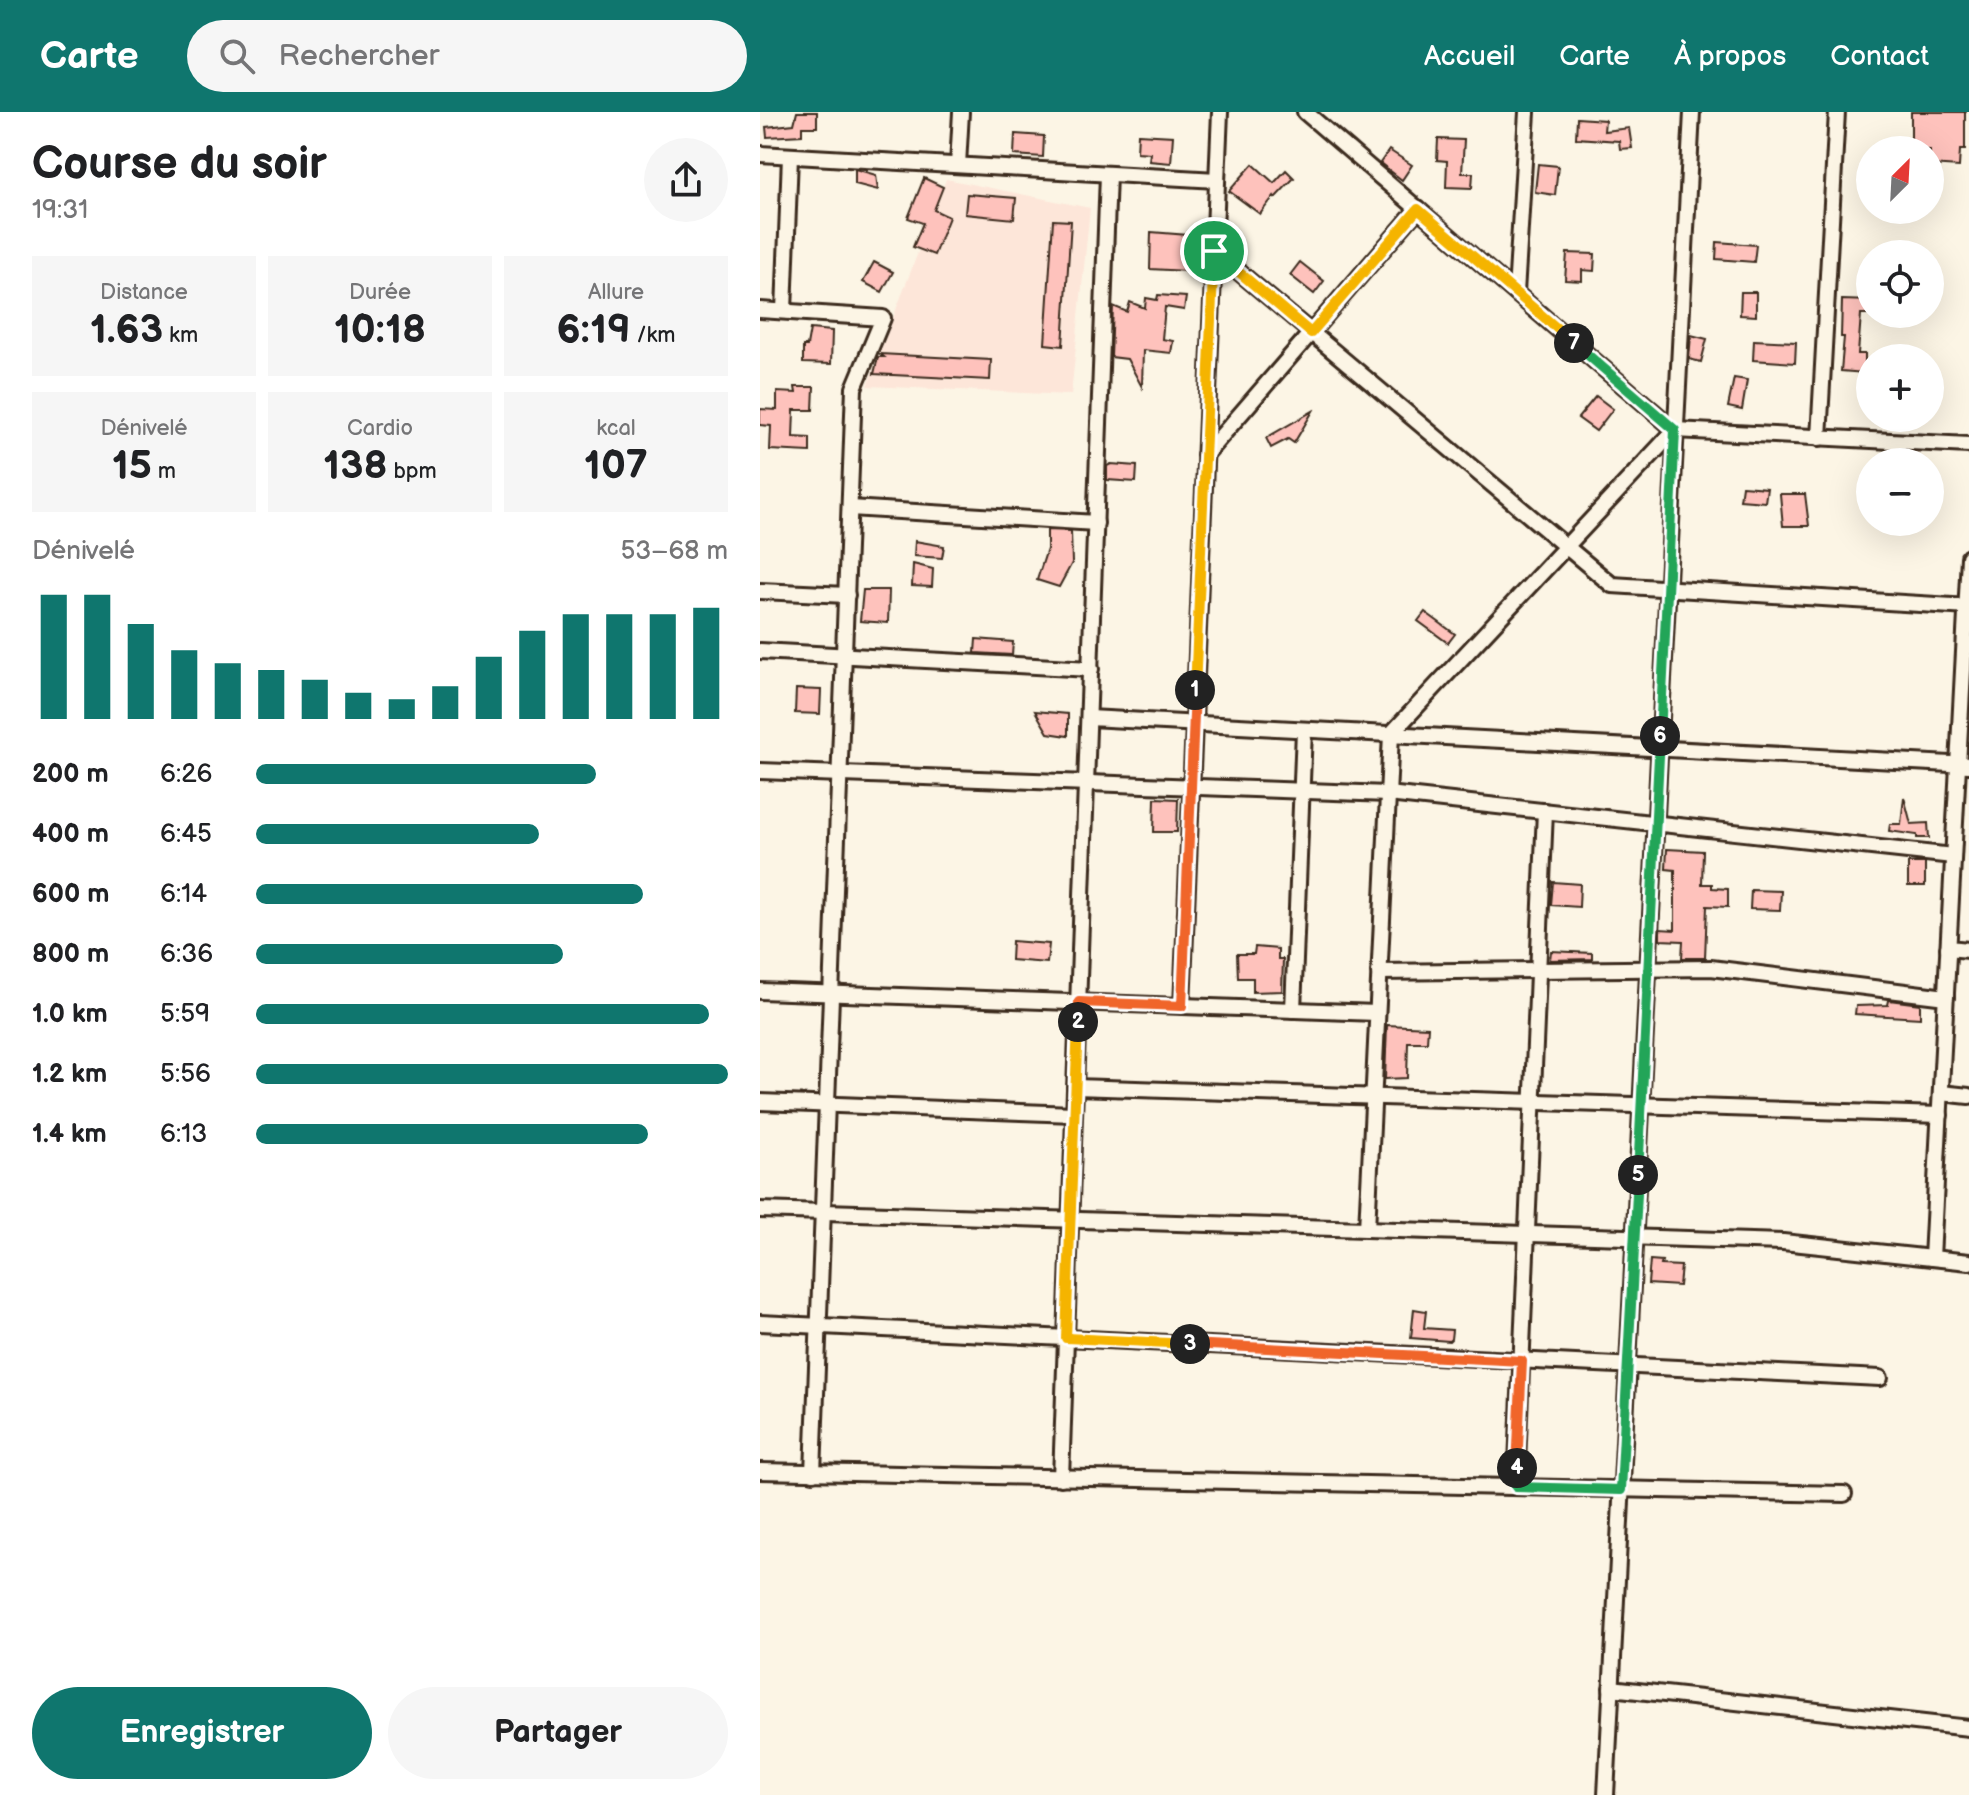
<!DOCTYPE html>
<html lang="fr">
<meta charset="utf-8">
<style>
:root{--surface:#fff;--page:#f6f6f6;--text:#202124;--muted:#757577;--accent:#0f766e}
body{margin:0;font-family:"Balsamiq Sans",sans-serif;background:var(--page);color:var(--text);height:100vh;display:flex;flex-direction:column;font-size:30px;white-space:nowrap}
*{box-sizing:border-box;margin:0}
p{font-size:26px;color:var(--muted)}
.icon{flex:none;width:44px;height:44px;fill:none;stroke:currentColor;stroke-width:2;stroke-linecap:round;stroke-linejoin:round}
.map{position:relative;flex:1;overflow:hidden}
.panel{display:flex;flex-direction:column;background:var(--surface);width:760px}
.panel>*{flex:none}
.needle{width:52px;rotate:24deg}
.tools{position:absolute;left:1096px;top:24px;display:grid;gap:16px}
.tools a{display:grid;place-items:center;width:88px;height:88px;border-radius:50%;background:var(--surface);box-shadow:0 8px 32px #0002;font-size:40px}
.pin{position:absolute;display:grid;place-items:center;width:68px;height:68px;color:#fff;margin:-34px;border:4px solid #fff;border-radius:50%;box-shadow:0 2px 8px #0007}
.km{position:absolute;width:40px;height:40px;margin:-20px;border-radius:50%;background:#222;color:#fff;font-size:22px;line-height:40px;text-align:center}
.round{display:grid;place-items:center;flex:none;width:84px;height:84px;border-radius:42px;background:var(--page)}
.summary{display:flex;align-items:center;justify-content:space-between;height:136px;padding:0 32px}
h1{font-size:44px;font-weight:700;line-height:60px}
.metrics{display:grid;grid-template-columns:repeat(3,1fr);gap:12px;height:136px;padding:8px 32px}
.metrics div{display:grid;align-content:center;border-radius:0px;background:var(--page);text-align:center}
.metrics b{font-size:40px;font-weight:700}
.metrics small{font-size:22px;font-weight:400}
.metrics p{font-size:22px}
.chart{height:224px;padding:16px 32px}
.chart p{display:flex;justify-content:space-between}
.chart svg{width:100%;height:144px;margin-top:8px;stroke:var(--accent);stroke-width:6}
.cta{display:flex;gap:16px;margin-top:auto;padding:16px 32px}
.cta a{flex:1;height:92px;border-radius:48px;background:var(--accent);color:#fff;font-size:32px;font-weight:700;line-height:92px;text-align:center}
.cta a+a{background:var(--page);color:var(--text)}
ul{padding:0 32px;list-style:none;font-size:26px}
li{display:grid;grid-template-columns:128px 96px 1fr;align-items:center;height:60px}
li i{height:20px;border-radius:10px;background:var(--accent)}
header{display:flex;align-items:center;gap:48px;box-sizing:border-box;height:112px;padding:0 40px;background:var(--accent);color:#fff}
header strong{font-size:38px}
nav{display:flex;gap:44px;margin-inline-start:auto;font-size:28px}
.search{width:560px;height:72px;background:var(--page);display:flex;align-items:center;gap:20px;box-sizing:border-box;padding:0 28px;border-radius:44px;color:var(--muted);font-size:30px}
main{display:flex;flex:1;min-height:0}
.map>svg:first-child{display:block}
</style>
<header>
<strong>Carte</strong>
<div class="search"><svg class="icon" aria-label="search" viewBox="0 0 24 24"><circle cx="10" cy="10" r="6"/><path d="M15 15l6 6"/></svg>Rechercher</div>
<nav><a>Accueil</a><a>Carte</a><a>À propos</a><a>Contact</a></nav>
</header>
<main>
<section class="panel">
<div class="summary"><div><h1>Course du soir</h1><p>19:31</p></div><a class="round"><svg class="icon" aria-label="share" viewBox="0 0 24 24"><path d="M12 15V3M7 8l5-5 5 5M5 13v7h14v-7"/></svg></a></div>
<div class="metrics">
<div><p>Distance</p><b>1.63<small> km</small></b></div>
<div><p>Durée</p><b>10:18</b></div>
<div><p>Allure</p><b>6:19<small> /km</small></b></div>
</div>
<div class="metrics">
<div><p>Dénivelé</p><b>15<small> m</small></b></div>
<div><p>Cardio</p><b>138<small> bpm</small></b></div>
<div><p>kcal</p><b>107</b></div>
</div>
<div class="chart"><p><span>Dénivelé</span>53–68 m</p>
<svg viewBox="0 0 160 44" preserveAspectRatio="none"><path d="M5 44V6M15 44V6M25 44V15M35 44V23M45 44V27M55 44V29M65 44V32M75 44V36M85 44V38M95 44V34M105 44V25M115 44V17M125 44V12M135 44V12M145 44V12M155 44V10"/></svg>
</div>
<ul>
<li><b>200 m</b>6:26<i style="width:72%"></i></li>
<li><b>400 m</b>6:45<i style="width:60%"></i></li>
<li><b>600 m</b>6:14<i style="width:82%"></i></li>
<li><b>800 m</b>6:36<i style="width:65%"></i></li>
<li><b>1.0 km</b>5:59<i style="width:96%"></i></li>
<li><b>1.2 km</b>5:56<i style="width:100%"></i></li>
<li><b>1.4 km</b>6:13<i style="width:83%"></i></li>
</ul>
<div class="cta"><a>Enregistrer</a><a>Partager</a></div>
</section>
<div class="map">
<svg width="1209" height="1683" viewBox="0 0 1209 1683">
<rect width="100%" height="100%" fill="#fcf5e5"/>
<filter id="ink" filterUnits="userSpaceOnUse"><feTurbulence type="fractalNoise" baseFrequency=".0125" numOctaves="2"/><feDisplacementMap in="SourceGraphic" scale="16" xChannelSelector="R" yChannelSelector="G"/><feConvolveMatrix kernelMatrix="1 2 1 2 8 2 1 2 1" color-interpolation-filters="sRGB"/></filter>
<g filter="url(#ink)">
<path fill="#fde6d9" d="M186 67 330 96 311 283 107 274Z"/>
<g fill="#fec2bc" stroke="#3b2a1e" stroke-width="2">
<path d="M37 0H57V15H42V23L7 25 6 15 34 12Z"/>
<path d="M1151 0H1205V38H1200L1199 55 1170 53V38H1151Z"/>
<path d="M817 6 845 8 844 19 869 16 872 36 860 37 859 29 816 26Z"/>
<path d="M255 22 284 24 283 45 254 43Z"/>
<path d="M378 22 413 24 411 51 389 49 390 41 377 40Z"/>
<path d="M678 27 704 28 702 61H713L712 76 686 75 687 49 677 48Z"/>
<path d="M629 38 652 53 642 68 620 51Z"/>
<path d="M493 52 514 71 526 58 534 66 515 86 514 84 500 102 469 79Z"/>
<path d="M778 52 798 54 795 83 775 80Z"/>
<path d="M95 57 116 63 118 78 95 72Z"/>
<path d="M164 66 183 75 174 98 189 105 174 143 153 135 163 111 148 106Z"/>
<path d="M207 82 256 86 254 107 205 102Z"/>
<path d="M293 108 311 109 303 234 285 232Z"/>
<path d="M391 120 428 123 427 159 390 157Z"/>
<path d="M957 130 996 133 994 150 956 147Z"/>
<path d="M807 141 835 142 834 159 822 158V169L805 168Z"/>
<path d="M114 150 133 160 122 180 103 170Z"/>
<path d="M540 150 564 169 554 182 530 163Z"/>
<path d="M981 180H996V204L980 203Z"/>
<path d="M398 183 426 185 424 198 405 195 402 227 413 229 411 241 383 238 382 275 367 247 351 245 353 194 367 200 370 190 385 196 386 186 397 188Z"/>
<path d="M1082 188 1110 189V202H1101L1098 242H1105V261L1081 259 1084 225H1081Z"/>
<path d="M50 217 72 219 71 252 43 251V234H47Z"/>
<path d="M931 223 947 227 941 250 929 247Z"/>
<path d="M994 228 1036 230 1035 251 993 248Z"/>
<path d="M120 242 231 248 230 268 114 262 118 245H124Z"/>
<path d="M974 266 987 268 982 298 968 295Z"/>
<path d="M35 275H54L53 298H34L33 325 50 326V340L10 338 11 314 0 313V297L17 298V280L36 281Z"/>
<path d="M836 284 853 297 836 319 818 306Z"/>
<path d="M553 299 534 331 528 327 511 336 506 326Z"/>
<path d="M351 352 377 354 376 370 347 368V354Z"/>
<path d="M982 374 1007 376 1005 390 980 388Z"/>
<path d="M1020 382H1045L1049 414H1023Z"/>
<path d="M287 418 311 419 312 451 299 475 277 468 287 437Z"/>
<path d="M155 429 184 434 182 446 154 444Z"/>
<path d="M153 452 173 457 172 475 152 474Z"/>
<path d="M103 478H129L128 511 100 509Z"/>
<path d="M665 500 695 522 688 531 658 509Z"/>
<path d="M216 527 253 530 252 543 215 541Z"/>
<path d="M36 577 61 578 60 602 35 601Z"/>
<path d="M275 599 308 602V624L288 621Z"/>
<path d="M1144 685 1151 712 1168 711 1169 726H1157V723L1129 719 1130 712H1141Z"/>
<path d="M395 686 418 687 417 720H394Z"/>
<path d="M907 737 943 739 942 772H952V776L968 777V795L947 794 945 846H922L923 829 900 828V817L915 818V758L906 757Z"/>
<rect x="1148" y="751" width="17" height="23"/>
<path d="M793 770 820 772 819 795 791 793Z"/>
<path d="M991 778 1021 779 1020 798 990 797Z"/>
<path d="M252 829 289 832 287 851 251 848Z"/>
<path d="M495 835 518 837V847H523L522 879 493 880V866H478L477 842H494Z"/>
<path d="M791 839 832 841V847L790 848Z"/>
<path d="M1129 888 1160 892V906L1095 902 1096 894 1128 893Z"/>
<path d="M627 913 668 915 667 930H648L647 966 625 967Z"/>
<path d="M890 1148 902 1149 901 1153 921 1154 919 1174 888 1172Z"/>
<path d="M654 1197 666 1199 664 1216 692 1218 691 1227 689 1229 651 1226Z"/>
</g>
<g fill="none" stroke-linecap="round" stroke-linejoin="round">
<g stroke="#3b2a1e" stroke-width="20">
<g id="minor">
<path d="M545 0 915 318 1209 333"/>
<path d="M0 42 457 68"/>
<path d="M198 53 201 0"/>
<path d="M454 139 852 473 1209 495"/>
<path d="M756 181 767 0"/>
<path d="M0 198 123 206 94 276 53 1361"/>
<path d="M24 199 30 44"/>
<path d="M1059 326 1077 0"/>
<path d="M445 343 658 97"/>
<path d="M90 396 336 411"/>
<path d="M0 479 87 483"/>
<path d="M0 539 331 557"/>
<path d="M329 606 1209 653"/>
<path d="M0 659 628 682 1193 744"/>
<path d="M1188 836 1209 838"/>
<path d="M619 860 951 856 1186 885"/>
<path d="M0 879 617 901"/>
<path d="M422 894 460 0"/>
<path d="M533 898 544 618"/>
<path d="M315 975 1180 1003"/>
<path d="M1181 981 1209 984"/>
<path d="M0 990 314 1002"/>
<path d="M0 1098 1023 1130 1209 1150"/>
<path d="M607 1117 631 622 915 318"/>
<path d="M1172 1146 1209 445"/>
<path d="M0 1211 1120 1266"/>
<path d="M0 1359 1084 1382"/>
<path d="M301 1366 348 62"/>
<path d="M756 1375 785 699"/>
<path d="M851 1576 1209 1616"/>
<path d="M846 1683 932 0"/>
</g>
</g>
<use href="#minor" stroke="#fcf5e5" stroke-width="14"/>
</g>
</g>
<g fill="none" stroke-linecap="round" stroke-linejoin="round" filter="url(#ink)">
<g stroke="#fff" stroke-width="16">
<path id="split-1" d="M435 578 454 139"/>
</g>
<g stroke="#fff" stroke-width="16">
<path id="split-2" d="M318 910 319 890 422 894 435 578"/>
</g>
<g stroke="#fff" stroke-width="16">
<path id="split-3" d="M318 910 306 1226 430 1232"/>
</g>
<g stroke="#fff" stroke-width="16">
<path id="split-4" d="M430 1232 762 1249 757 1356"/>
</g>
<g stroke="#fff" stroke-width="16">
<path id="split-5" d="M757 1356 756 1375 861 1378 878 1063"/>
</g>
<g stroke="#fff" stroke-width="16">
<path id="split-6" d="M878 1063 900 624"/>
</g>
<g stroke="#fff" stroke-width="16">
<path id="split-7" d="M814 231 915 318 900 624"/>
</g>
<g stroke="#fff" stroke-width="16">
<path id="split-8" d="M454 139 551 221 658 97 814 231"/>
</g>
<use href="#split-1" stroke="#f5b400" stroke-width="10"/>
<use href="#split-2" stroke="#f0652b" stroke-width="10"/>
<use href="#split-3" stroke="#f5b400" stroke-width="10"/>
<use href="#split-4" stroke="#f0652b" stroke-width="10"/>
<use href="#split-5" stroke="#22a559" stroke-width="10"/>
<use href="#split-6" stroke="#22a559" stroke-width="10"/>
<use href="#split-7" stroke="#22a559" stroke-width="10"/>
<use href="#split-8" stroke="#f5b400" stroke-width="10"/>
</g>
</svg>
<div class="tools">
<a><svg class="needle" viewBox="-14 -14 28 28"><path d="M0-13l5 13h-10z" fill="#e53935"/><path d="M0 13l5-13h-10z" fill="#757577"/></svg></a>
<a><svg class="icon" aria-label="locate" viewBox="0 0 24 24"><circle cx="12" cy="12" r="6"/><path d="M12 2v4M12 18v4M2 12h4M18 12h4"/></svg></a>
<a>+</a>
<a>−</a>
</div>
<div class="pin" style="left:454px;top:139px;background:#1e9e55"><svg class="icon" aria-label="arrive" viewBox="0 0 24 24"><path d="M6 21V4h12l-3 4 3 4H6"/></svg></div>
<b class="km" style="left:435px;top:578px">1</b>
<b class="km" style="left:318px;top:910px">2</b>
<b class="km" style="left:430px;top:1232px">3</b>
<b class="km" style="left:757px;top:1356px">4</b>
<b class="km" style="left:878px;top:1063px">5</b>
<b class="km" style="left:900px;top:624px">6</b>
<b class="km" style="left:814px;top:231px">7</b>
</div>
</main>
